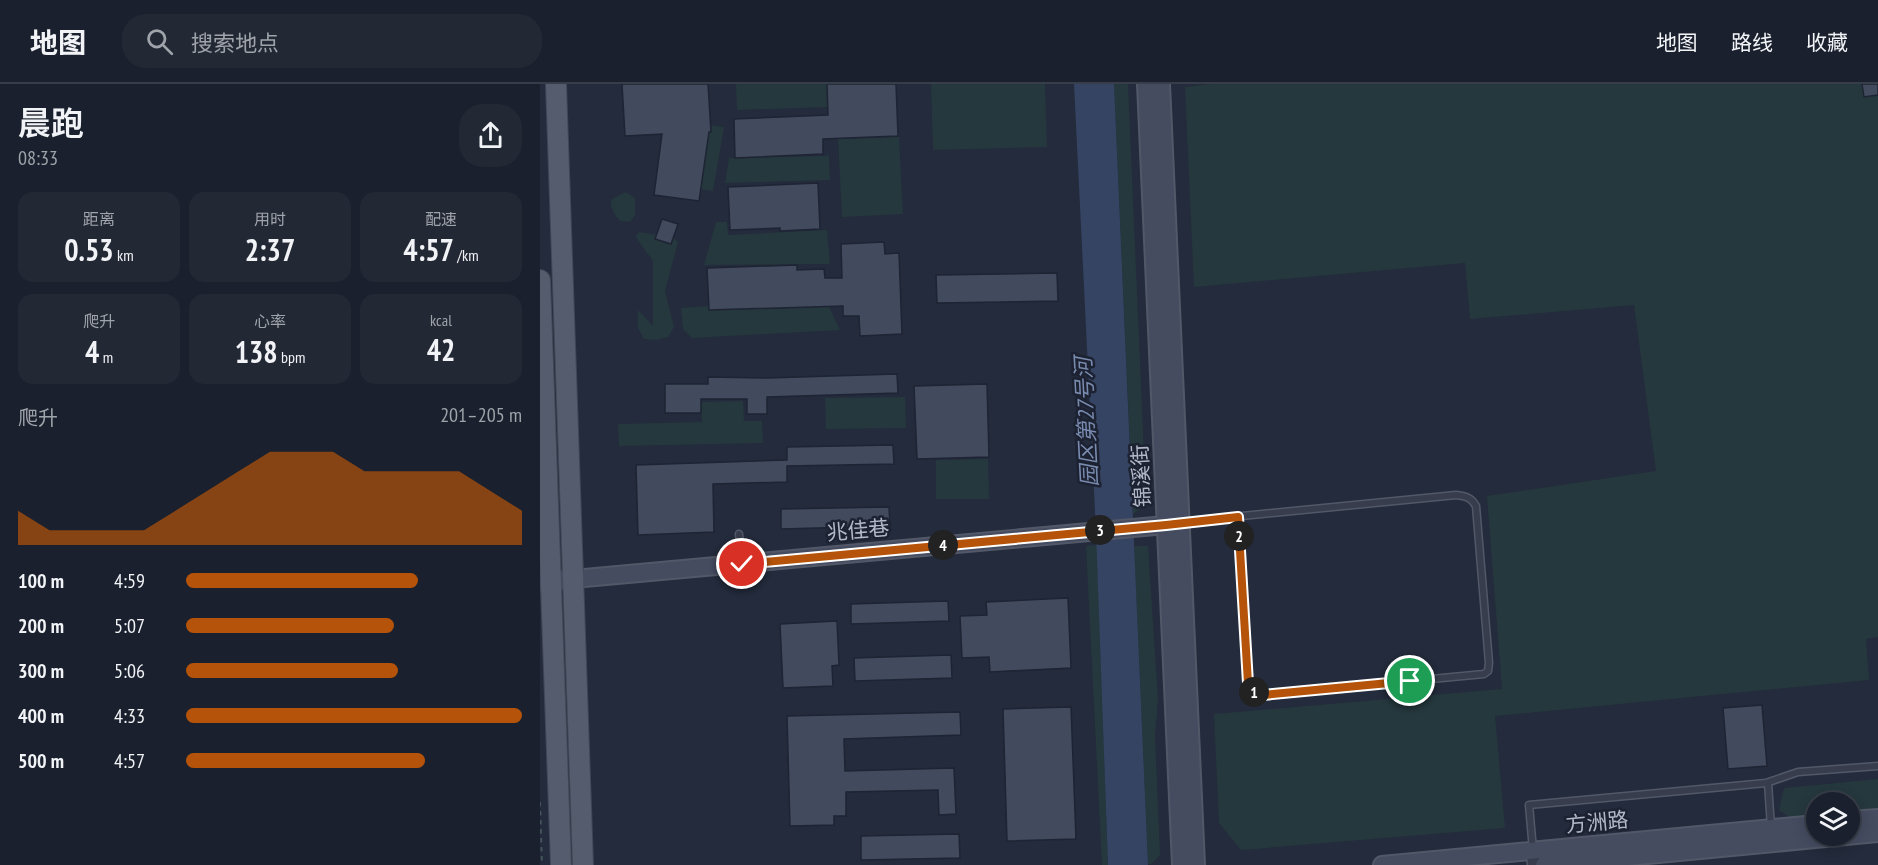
<!DOCTYPE html>
<html lang="zh">
<meta charset="utf-8">
<style>
:root{--surface:#1a202d;--page:#232835;--text:#f1f3f6;--muted:#9fa3aa;--line:#383e49;--accent:#b45309}
body{margin:0;font-family:"PT Sans Narrow","Noto Sans SC",sans-serif;background:var(--page);color:var(--text);height:100vh;display:flex;flex-direction:column;font-size:22px;white-space:nowrap}
*{box-sizing:border-box;margin:0}
p{font-size:20px;color:var(--muted)}
.icon{flex:none;width:33px;height:33px;fill:none;stroke:currentColor;stroke-width:2;stroke-linecap:round;stroke-linejoin:round}
.map{position:relative;flex:1;overflow:hidden}
.panel{display:flex;flex-direction:column;background:var(--surface);width:540px}
.panel>*{flex:none}
.controls{position:absolute;left:1266px;top:708px;display:grid;gap:12px}
.controls a{display:grid;place-items:center;width:54px;height:54px;border-radius:50%;background:var(--surface);box-shadow:0 3px 15px #0003,0 0 0 2px var(--line);font-size:30px}
.pin{position:absolute;display:grid;place-items:center;width:51px;height:51px;color:#fff;margin:-26px;border:3px solid #fff;border-radius:50%;box-shadow:0 2px 6px #0007}
.km{position:absolute;width:30px;height:30px;margin:-15px;border-radius:50%;background:#222;color:#fff;font-size:16px;line-height:30px;text-align:center}
.round{display:grid;place-items:center;flex:none;width:63px;height:63px;border-radius:24px;background:var(--page)}
.overview{display:flex;align-items:center;justify-content:space-between;height:102px;padding:0 18px}
h1{font-size:33px;font-weight:600;line-height:45px}
.figures{display:grid;grid-template-columns:repeat(3,1fr);gap:9px;height:102px;padding:6px 18px}
.figures div{display:grid;align-content:center;border-radius:15px;background:var(--page);text-align:center}
.figures b{font-size:30px;font-weight:600}
.figures small{font-size:16px;font-weight:400}
.figures p{font-size:16px}
.chart{height:168px;padding:12px 18px}
.chart p{display:flex;justify-content:space-between}
.chart svg{width:100%;height:108px;margin-top:6px;fill:var(--accent);opacity:.7}
ul{padding:0 18px;list-style:none;font-size:20px}
li{display:grid;grid-template-columns:96px 72px 1fr;align-items:center;height:45px}
li i{height:15px;border-radius:8px;background:var(--accent)}
header{display:flex;align-items:center;gap:36px;box-sizing:border-box;height:84px;padding:0 30px;background:var(--surface);border-bottom:2px solid var(--line)}
header strong{font-size:28px}
nav{display:flex;gap:33px;margin-inline-start:auto;font-size:21px}
.search{width:420px;height:54px;background:var(--page);display:flex;align-items:center;gap:15px;box-sizing:border-box;padding:0 21px;border-radius:24px;color:var(--muted);font-size:22px}
main{display:flex;flex:1;min-height:0}
.map>svg:first-child{display:block}
</style>
<header>
<strong>地图</strong>
<div class="search"><svg class="icon" aria-label="search" viewBox="0 0 24 24"><circle cx="10" cy="10" r="6"/><path d="M15 15l6 6"/></svg>搜索地点</div>
<nav><a>地图</a><a>路线</a><a>收藏</a></nav>
</header>
<main>
<section class="panel">
<div class="overview"><div><h1>晨跑</h1><p>08:33</p></div><a class="round"><svg class="icon" aria-label="share" viewBox="0 0 24 24"><path d="M12 15V3M7 8l5-5 5 5M5 13v7h14v-7"/></svg></a></div>
<div class="figures">
<div><p>距离</p><b>0.53<small> km</small></b></div>
<div><p>用时</p><b>2:37</b></div>
<div><p>配速</p><b>4:57<small> /km</small></b></div>
</div>
<div class="figures">
<div><p>爬升</p><b>4<small> m</small></b></div>
<div><p>心率</p><b>138<small> bpm</small></b></div>
<div><p>kcal</p><b>42</b></div>
</div>
<div class="chart"><p><span>爬升</span>201–205 m</p>
<svg viewBox="0 0 160 44" preserveAspectRatio="none"><path d="M0 44V30L10 38L20 38L30 38L40 38L50 30L60 22L70 14L80 6L90 6L100 6L110 14L120 14L130 14L140 14L150 22L160 30V44z"/></svg>
</div>
<ul>
<li><b>100 m</b>4:59<i style="width:69%"></i></li>
<li><b>200 m</b>5:07<i style="width:62%"></i></li>
<li><b>300 m</b>5:06<i style="width:63%"></i></li>
<li><b>400 m</b>4:33<i style="width:100%"></i></li>
<li><b>500 m</b>4:57<i style="width:71%"></i></li>
</ul>
</section>
<div class="map">
<svg width="1338" height="781" viewBox="0 0 1338 781">
<rect width="100%" height="100%" fill="#232b3c"/>
<g fill="#25383d">
<path d="M196 0H287L288 23 197 26Z"/>
<path d="M391 0H505L507 63 393 66Z"/>
<path d="M574 0H588L606 417 600 425 593 430Z"/>
<path d="M671 0H1338V553L1326 555 1329 596 955 632 965 744 701 766 679 739 674 630 962 605 947 412 1116 387 1094 221 930 235 925 179 654 203 645 3Z"/>
<path d="M170 41 184 43 173 107 160 105Z"/>
<path d="M359 53 363 130 302 133 298 55Z"/>
<path d="M289 72 290 96 185 99 189 74Z"/>
<path d="M86 108 95 114V131L90 138 80 137C75 131 69 123 72 115Z"/>
<path d="M176 138H187L188 151 287 146 290 180 164 181Z"/>
<path d="M100 148 117 151 116 155 130 160 133 153 138 158 125 207 134 243 128 253 116 256 104 255 98 244V226L113 242V177L97 155 96 151Z"/>
<path d="M169 222 170 226 289 223 300 246 152 254 143 245 141 224Z"/>
<path d="M365 313 366 344 286 345 285 314Z"/>
<path d="M203 317 204 337H222L223 359 79 362 78 340 162 338 161 318Z"/>
<path d="M448 375 449 415H396V376Z"/>
<path d="M557 461 568 781H562L546 462Z"/>
<path d="M594 462H608L618 615 615 651 620 771 611 780H608Z"/>
<path d="M1338 695V728L1310 730V718H1276V733L1252 735 1239 726 1244 704Z"/>
</g>
<path fill="#364463" d="M534 0H574L608 781H568L556 447Z"/>
<g fill="#424a5e" stroke="#1e2433" stroke-width="1.5">
<path d="M82 0H168L171 48H169L159 117 114 111 122 50 85 52Z"/>
<path d="M287 0H356L358 52 283 55V70L195 74 194 35 288 31Z"/>
<path d="M1322 0H1338V11L1324 13Z"/>
<path d="M278 99 280 145 240 147V144L190 146 188 103Z"/>
<path d="M122 135 138 140 131 160 115 155Z"/>
<path d="M344 158 345 170 359 169 362 250 320 252 319 232H303V222L169 226 167 184 257 181V186L284 185 285 194H302L301 160Z"/>
<path d="M517 189 518 217 397 219 396 191Z"/>
<path d="M357 290 358 309 227 313V330H207V315H161V329H125V300H168V293L227 294Z"/>
<path d="M447 300 449 373 377 375 374 302Z"/>
<path d="M353 361 354 380 247 382V398L173 400 174 448 98 451 96 381 247 376V363Z"/>
<path d="M349 423 350 442 241 445V425Z"/>
<path d="M528 514 531 584 450 588 449 573 422 574 420 532 447 531 446 518Z"/>
<path d="M408 517 409 537 311 540V520Z"/>
<path d="M297 537 299 581 292 582 293 602 243 604 240 540Z"/>
<path d="M411 571 412 594 315 597 314 574Z"/>
<path d="M1222 621 1227 682 1188 685 1183 624Z"/>
<path d="M531 623 536 755 467 757 463 625Z"/>
<path d="M420 628 421 651 304 655 305 687 414 684 416 730 399 731 398 706 306 708V732H294V741L250 742 247 632Z"/>
<path d="M419 750 420 774 321 776V752Z"/>
</g>
<g fill="none" stroke-linecap="round" stroke-linejoin="round">
<g stroke="#525867" stroke-width="9">
<g id="lane">
<path d="M643 439 651 437 916 411C925 412 931 413 936 422L949 579 948 587 944 590 723 611C714 609 711 606 708 599L698 433"/>
<path d="M199 450 202 479"/>
<path d="M1228 699 1231 743"/>
<path d="M993 766 989 721 1226 699 1258 688 1338 682"/>
</g>
</g>
<g stroke="#525867" stroke-width="15">
<path id="street" d="M993 767 994 781"/>
</g>
<g stroke="#525867" stroke-width="20">
<g id="secondary">
<path d="M606 0 641 781"/>
<path d="M621 0 656 781"/>
<path d="M0 498 637 440"/>
<path d="M1310 736 1338 734"/>
<path d="M842 781 1276 740"/>
<path d="M1004 781 1338 749"/>
</g>
</g>
<g stroke="#404655" stroke-width="22">
<g id="primary">
<path d="M16 0 43 781"/>
<path d="M0 196 21 781"/>
</g>
</g>
<path stroke="#43555a" stroke-width="2" stroke-dasharray="4.5 4.5" stroke-linecap="butt" d="M0 718 2 781"/>
<use href="#lane" stroke="#373d4c" stroke-width="6"/>
<use href="#street" stroke="#373d4c" stroke-width="12"/>
<use href="#secondary" stroke="#454c60" stroke-width="16"/>
<use href="#primary" stroke="#555c6d" stroke-width="20"/>
</g>
<g fill="none" stroke-linecap="round" stroke-linejoin="round">
<g stroke="#fff" stroke-width="12">
<path id="route" d="M202 480 626 441 698 433 708 599 711 606 723 611 870 597"/>
</g>
<use href="#route" stroke="#b45309" stroke-width="8"/>
</g>
<g text-anchor="middle" dominant-baseline="central" stroke-width="5" stroke-linejoin="round" paint-order="stroke">
<g font-size="21" fill="#b2b8c8" stroke="#1c2231">
<text transform="translate(601 392) rotate(-93)">锦溪街</text>
<text transform="translate(318 446) rotate(-5)">兆佳巷</text>
<text transform="translate(1057 738) rotate(-5)">方洲路</text>
</g>
<g font-size="22" font-style="italic" fill="#7a8bb0" stroke="#1c2231">
<text transform="translate(546 338) rotate(-93)">园区第27号河</text>
</g>
</g>
</svg>
<div class="controls">
<a><svg class="icon" aria-label="layers" viewBox="0 0 24 24"><path d="M12 4l9 5-9 5-9-5zM3 14l9 5 9-5"/></svg></a>
</div>
<div class="pin" style="left:870px;top:597px;background:#1e9e55"><svg class="icon" aria-label="arrive" viewBox="0 0 24 24"><path d="M6 21V4h12l-3 4 3 4H6"/></svg></div>
<div class="pin" style="left:202px;top:480px;background:#d93025"><svg class="icon" aria-label="check" viewBox="0 0 24 24"><path d="M5 12l5 5 9-10"/></svg></div>
<b class="km" style="left:714px;top:608px">1</b>
<b class="km" style="left:699px;top:452px">2</b>
<b class="km" style="left:560px;top:446px">3</b>
<b class="km" style="left:403px;top:461px">4</b>
</div>
</main>
